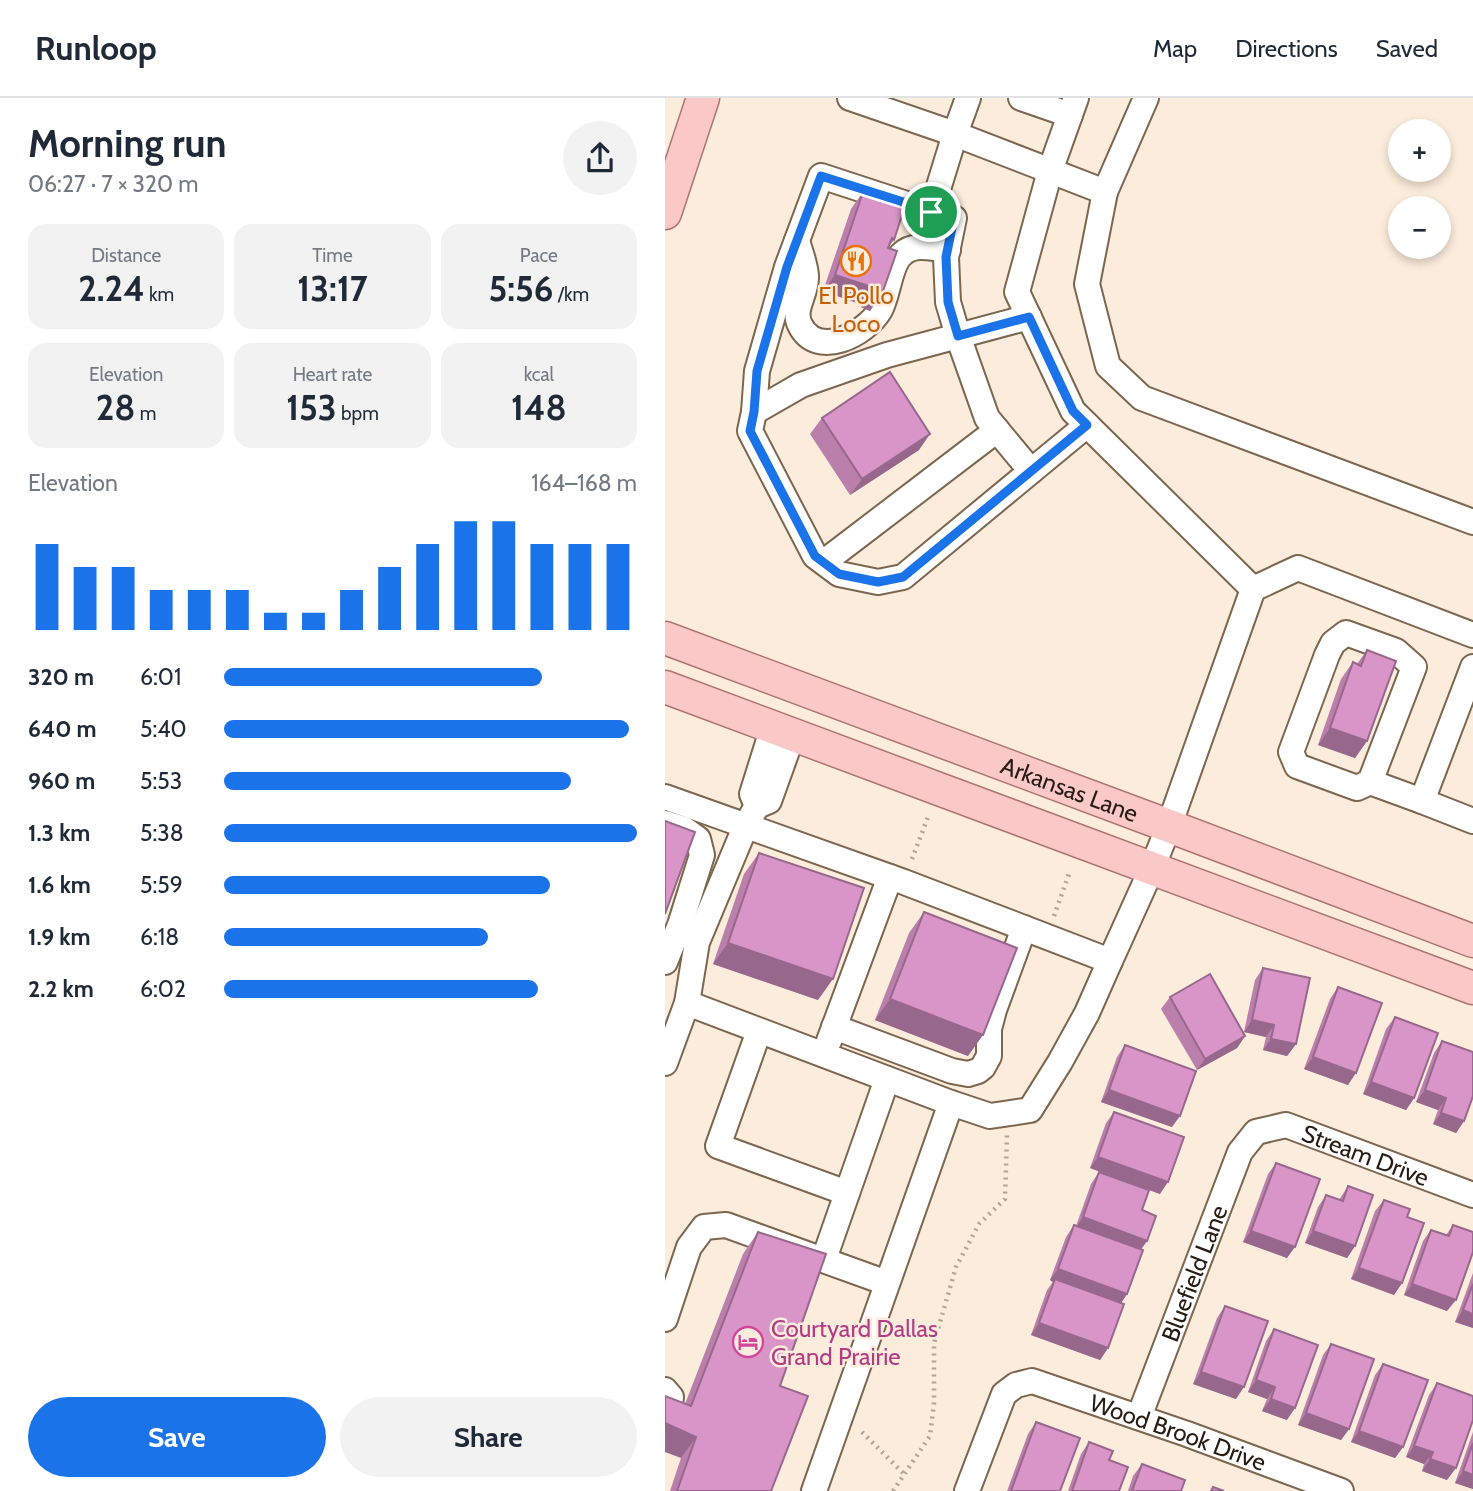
<!DOCTYPE html>
<meta charset="utf-8">
<style>
:root{--surface:#fff;--page:#f2f2f3;--text:#1f2937;--muted:#747a83;--line:#e0e1e3;--accent:#1a73e8}
body{margin:0;font-family:Cabin,sans-serif;background:var(--page);color:var(--text);height:100vh;display:flex;flex-direction:column;font-size:26px;white-space:nowrap}
*{box-sizing:border-box;margin:0}
p{font-size:23px;color:var(--muted)}
.icon{flex:none;width:38px;height:38px;fill:none;stroke:currentColor;stroke-width:2;stroke-linecap:round;stroke-linejoin:round}
.map{position:relative;flex:1;overflow:hidden}
.details{display:flex;flex-direction:column;background:var(--surface);width:665px}
.details>*{flex:none}
.buttons{position:absolute;left:723px;top:21px;display:grid;gap:14px}
.buttons a{display:grid;place-items:center;width:63px;height:63px;border-radius:50%;background:var(--surface);box-shadow:0 4px 10px #0003;font-size:35px}
.pin{position:absolute;display:grid;place-items:center;width:60px;height:60px;color:#fff;margin:-30px;border:4px solid #fff;border-radius:50%;box-shadow:0 2px 7px #0007}
.round{display:grid;place-items:center;flex:none;width:74px;height:74px;border-radius:37px;background:var(--page)}
.headline{display:flex;align-items:center;justify-content:space-between;height:119px;padding:0 28px}
h1{font-size:38px;font-weight:700;line-height:52px}
.metrics{display:grid;grid-template-columns:repeat(3,1fr);gap:10px;height:119px;padding:7px 28px}
.metrics div{display:grid;align-content:center;border-radius:18px;background:var(--page);text-align:center}
.metrics b{font-size:35px;font-weight:700}
.metrics small{font-size:19px;font-weight:400}
.metrics p{font-size:19px}
.chart{height:196px;padding:14px 28px}
.chart p{display:flex;justify-content:space-between}
.chart svg{width:100%;height:126px;margin-top:7px;stroke:var(--accent);stroke-width:6}
.action{display:flex;gap:14px;margin-top:auto;padding:14px 28px}
.action a{flex:1;height:80px;border-radius:42px;background:var(--accent);color:#fff;font-size:28px;font-weight:700;line-height:80px;text-align:center}
.action a+a{background:var(--page);color:var(--text)}
ul{padding:0 28px;list-style:none;font-size:23px}
li{display:grid;grid-template-columns:112px 84px 1fr;align-items:center;height:52px}
li i{height:18px;border-radius:9px;background:var(--accent)}
header{display:flex;align-items:center;gap:42px;box-sizing:border-box;height:98px;padding:0 35px;background:var(--surface);border-bottom:2px solid var(--line)}
header strong{font-size:33px}
nav{display:flex;gap:38px;margin-inline-start:auto;font-size:24px}
main{display:flex;flex:1;min-height:0}
.map>svg:first-child{display:block}
</style>
<header>
<strong>Runloop</strong>
<nav><a>Map</a><a>Directions</a><a>Saved</a></nav>
</header>
<main>
<section class="details">
<div class="headline"><div><h1>Morning run</h1><p>06:27 · 7 × 320 m</p></div><a class="round"><svg class="icon" aria-label="share" viewBox="0 0 24 24"><path d="M12 15V3M7 8l5-5 5 5M5 13v7h14v-7"/></svg></a></div>
<div class="metrics">
<div><p>Distance</p><b>2.24<small> km</small></b></div>
<div><p>Time</p><b>13:17</b></div>
<div><p>Pace</p><b>5:56<small> /km</small></b></div>
</div>
<div class="metrics">
<div><p>Elevation</p><b>28<small> m</small></b></div>
<div><p>Heart rate</p><b>153<small> bpm</small></b></div>
<div><p>kcal</p><b>148</b></div>
</div>
<div class="chart"><p><span>Elevation</span>164–168 m</p>
<svg viewBox="0 0 160 44" preserveAspectRatio="none"><path d="M5 44V14M15 44V22M25 44V22M35 44V30M45 44V30M55 44V30M65 44V38M75 44V38M85 44V30M95 44V22M105 44V14M115 44V6M125 44V6M135 44V14M145 44V14M155 44V14"/></svg>
</div>
<ul>
<li><b>320 m</b>6:01<i style="width:77%"></i></li>
<li><b>640 m</b>5:40<i style="width:98%"></i></li>
<li><b>960 m</b>5:53<i style="width:84%"></i></li>
<li><b>1.3 km</b>5:38<i style="width:100%"></i></li>
<li><b>1.6 km</b>5:59<i style="width:79%"></i></li>
<li><b>1.9 km</b>6:18<i style="width:64%"></i></li>
<li><b>2.2 km</b>6:02<i style="width:76%"></i></li>
</ul>
<div class="action"><a>Save</a><a>Share</a></div>
</section>
<div class="map">
<svg width="808" height="1393" viewBox="0 0 808 1393">
<rect width="100%" height="100%" fill="#fbecdb"/>
<g fill="none" stroke-linecap="round" stroke-linejoin="round">
<g stroke="#7d664e" stroke-width="28">
<g id="minor">
<path d="M185 0 290 36 440 94 422 186 443 268 477 300 808 424"/>
<path d="M356 0 405 17"/>
<path d="M411 0 385 73 352 194 408 313 588 491"/>
<path d="M440 94 481 0"/>
<path d="M266 114 289 120 281 159 283 204 293 238 322 320 366 373"/>
<path d="M132 143C135 153 142 171 141 180 141 197 127 211 135 227 152 262 201 236 215 212 223 198 225 167 236 157 248 144 268 150 283 152"/>
<path d="M364 219 222 257 136 287 89 314 85 333 150 458 174 476 213 484 238 479 422 327"/>
<path d="M89 314 92 273 122 169 156 78 266 114 290 36 303 0"/>
<path d="M159 464 332 332"/>
<path d="M808 569 757 703 808 723"/>
<path d="M705 684 692 690 632 668 626 654 662 557 668 545 681 535 731 553 749 569 705 684 757 703"/>
<path d="M0 699 239 784 445 863 487 770 504 728 588 491 633 470 808 537"/>
<path d="M92 708 87 696 108 629"/>
<path d="M0 725 19 731 33 741 37 757 15 827 0 864"/>
<path d="M22 905 286 1005 325 1018 365 1012 395 964 422 915 445 863"/>
<path d="M169 929 287 973 303 976 313 973 318 969 324 958V931L329 912 359 830"/>
<path d="M94 933 53 1048 182 1095"/>
<path d="M164 943 225 779"/>
<path d="M0 965 22 905 32 844 81 727 92 708 104 703 128 636"/>
<path d="M159 1161 222 981"/>
<path d="M0 1221 24 1149 39 1129 61 1127 222 1185"/>
<path d="M0 1292 6 1299 2 1326"/>
<path id="s1" d="M474 1319 575 1054 591 1034 621 1027 808 1097"/>
<path d="M149 1393 286 1005"/>
<path id="s2" d="M302 1393 339 1296 351 1287 367 1283 522 1336 676 1393"/>
</g>
</g>
<g stroke="#ae7471" stroke-width="35">
<g id="major">
<path d="M0 115 38 0"/>
<path id="s3" d="M0 540 504 728 808 843"/>
<path d="M0 589 808 890"/>
</g>
</g>
<g stroke="#b1a496" stroke-width="4.5" stroke-dasharray="2 5" stroke-linecap="butt">
<path d="M247 761 263 719"/>
<path d="M389 818 405 773"/>
<path d="M197 1334 240 1377"/>
<path d="M228 1393 265 1338 269 1305V1245L291 1169 314 1126 340 1101 342 1037"/>
</g>
<use href="#minor" stroke="#fff" stroke-width="24"/>
<use href="#major" stroke="#fbc8c8" stroke-width="32"/>
</g>
<g fill="#bb7fac">
<path d="M198 94 229 142 224 148 205 213 196 209 195 206 158 193 186 111Z"/>
<path d="M157 320 254 352 185 397 145 336Z"/>
<path d="M702 552V643L690 660 653 647 676 581 688 564 692 566Z"/>
<path d="M94 755 153 902 48 866 79 776Z"/>
<path d="M259 814 303 958 210 922 244 835Z"/>
<path d="M598 870 631 946 622 958 598 952 601 939 579 934 590 882Z"/>
<path d="M673 889 683 987 639 971 665 901Z"/>
<path d="M505 899 580 938 572 950 532 972 496 911Z"/>
<path d="M730 919 749 1000 741 1012 698 996 721 931Z"/>
<path d="M777 943 799 1023 791 1035 768 1026 773 1012 751 1004 769 955Z"/>
<path d="M460 947 507 1029 436 1004 452 959Z"/>
<path d="M449 1014 495 1096 425 1070 441 1025Z"/>
<path d="M611 1065 622 1160 578 1144 603 1076Z"/>
<path d="M434 1074 477 1112 482 1143 476 1151 462 1196 456 1205 443 1250 435 1262 366 1237 382 1192 388 1184 385 1182 401 1139 409 1127 411 1128 426 1086Z"/>
<path d="M683 1088 690 1148 682 1160 640 1145 653 1109 661 1097 674 1102Z"/>
<path d="M719 1102 742 1119 737 1185 729 1197 686 1181 710 1113Z"/>
<path d="M788 1127 782 1213 739 1197 758 1143 766 1132 781 1137Z"/>
<path d="M93 1134 115 1288 106 1393H5L16 1360 20 1306 78 1156Z"/>
<path d="M808 1175V1230L790 1224Z"/>
<path d="M560 1208 571 1301 528 1286 552 1220Z"/>
<path d="M609 1231 622 1322 597 1313 602 1301 583 1294 601 1243Z"/>
<path d="M666 1246 684 1331 676 1342 633 1327 658 1257Z"/>
<path d="M718 1266 738 1349 730 1360 686 1344 710 1277Z"/>
<path d="M772 1285 782 1382 757 1373 759 1366 741 1359 764 1297Z"/>
<path d="M371 1324 395 1393H342L363 1336Z"/>
<path d="M808 1334V1391L790 1385Z"/>
<path d="M424 1344 444 1362 454 1393H403L416 1356Z"/>
<path d="M477 1366 516 1393H463L468 1378Z"/>
</g>
<g fill="#98688c">
<path d="M170 177 207 189 195 206 158 193Z"/>
<path d="M208 192 217 196 205 213 196 209Z"/>
<path d="M265 336 254 352 185 397 197 381Z"/>
<path d="M665 630 702 643 690 660 653 647Z"/>
<path d="M63 845 168 881 153 902 48 866Z"/>
<path d="M225 901 318 937 303 958 210 922Z"/>
<path d="M587 922 609 927 601 939 579 934Z"/>
<path d="M580 938 572 950 532 972 540 961Z"/>
<path d="M606 941 631 946 622 958 598 952Z"/>
<path d="M648 959 691 975 683 987 639 971Z"/>
<path d="M706 984 749 1000 741 1012 698 996Z"/>
<path d="M444 992 515 1018 507 1029 436 1004Z"/>
<path d="M760 992 781 1000 773 1012 751 1004Z"/>
<path d="M776 1015 799 1023 791 1035 768 1026Z"/>
<path d="M433 1059 503 1084 495 1096 425 1070Z"/>
<path d="M418 1119 482 1143 474 1154 410 1131Z"/>
<path d="M586 1133 630 1149 622 1160 578 1144Z"/>
<path d="M648 1133 690 1148 682 1160 640 1145Z"/>
<path d="M694 1170 737 1185 729 1197 686 1181Z"/>
<path d="M393 1171 462 1196 454 1208 390 1181 388 1184 385 1182Z"/>
<path d="M747 1186 791 1202 782 1213 739 1197Z"/>
<path d="M798 1212 808 1216V1230L790 1224Z"/>
<path d="M374 1225 443 1250 435 1262 366 1237Z"/>
<path d="M536 1274 579 1289 571 1301 528 1286Z"/>
<path d="M591 1282 610 1289 602 1301 583 1294Z"/>
<path d="M606 1301 630 1310 622 1322 597 1313Z"/>
<path d="M641 1315 684 1331 676 1342 633 1327Z"/>
<path d="M0 1325 31 1339 16 1360 0 1354Z"/>
<path d="M694 1333 738 1349 730 1360 686 1344Z"/>
<path d="M749 1348 768 1354 759 1366 741 1359Z"/>
<path d="M765 1361 791 1370 782 1382 757 1373Z"/>
<path d="M798 1373 808 1377V1391L790 1385Z"/>
</g>
<g fill="#d994c8" stroke="#98688c" stroke-width="2">
<path d="M198 94 240 108 229 142 227 140 223 150 232 153 217 196 208 192 207 189 170 177Z"/>
<path d="M225 274 265 336 197 381 157 320Z"/>
<path d="M702 552 731 563 702 643 665 630 688 564 696 568Z"/>
<path d="M0 723 30 734 0 816Z"/>
<path d="M94 755 199 790 168 881 63 845Z"/>
<path d="M259 814 352 850 318 937 225 901Z"/>
<path d="M598 870 645 880 631 946 606 941 609 927 587 922Z"/>
<path d="M545 876 580 938 540 961 505 899Z"/>
<path d="M673 889 717 905 691 975 648 959Z"/>
<path d="M730 919 773 935 749 1000 706 984Z"/>
<path d="M777 943 808 954V998L799 1023 776 1015 781 1000 760 992Z"/>
<path d="M460 947 531 973 515 1018 444 992Z"/>
<path d="M449 1014 519 1039 503 1084 433 1059Z"/>
<path d="M611 1065 655 1081 630 1149 586 1133Z"/>
<path d="M434 1074 484 1092 477 1112 491 1118 482 1143 418 1119Z"/>
<path d="M683 1088 708 1097 690 1148 648 1133 661 1097 678 1103Z"/>
<path d="M719 1102 745 1111 742 1119 759 1125 737 1185 694 1170Z"/>
<path d="M409 1127 478 1152 462 1196 393 1171Z"/>
<path d="M788 1127 808 1134V1154L791 1202 747 1186 766 1132 784 1138Z"/>
<path d="M93 1134 161 1156 115 1288 143 1298 106 1393H12L31 1339 0 1325V1298L26 1308Z"/>
<path d="M390 1181 459 1206 443 1250 374 1225Z"/>
<path d="M808 1186V1216L798 1212Z"/>
<path d="M560 1208 603 1223 579 1289 536 1274Z"/>
<path d="M609 1231 653 1247 630 1310 606 1301 610 1289 591 1282Z"/>
<path d="M666 1246 709 1261 684 1331 641 1315Z"/>
<path d="M718 1266 763 1282 738 1349 694 1333Z"/>
<path d="M772 1285 808 1298V1322L791 1370 765 1361 768 1354 749 1348Z"/>
<path d="M371 1324 415 1340 395 1393H346Z"/>
<path d="M424 1344 448 1353 444 1362 463 1369 454 1393H407Z"/>
<path d="M808 1345V1377L798 1373Z"/>
<path d="M477 1366 520 1382 516 1393H467Z"/>
<path d="M548 1389 559 1393H546Z"/>
</g>
<g fill="none" stroke-linecap="round" stroke-linejoin="round">
<g stroke="#fff" stroke-width="14">
<path id="route" d="M156 78 289 120 281 159 283 204 293 238 364 219 408 313 422 327 238 479 213 484 174 476 150 458 85 333 89 314 92 273 122 169Z"/>
</g>
<use href="#route" stroke="#1a73e8" stroke-width="9"/>
</g>
<defs>
<g id="restaurant-ring" transform="scale(1.575)"><circle r="9.5" fill="#fbecdb" stroke="#e8710a" stroke-width="1.5"/><path d="M-5-6h1v4h1v-4h1v4h1v-4h1v5L-1.5 .5V6h-2V.5L-5-1ZM5-6V6H3V1.5H1.5Q1.5-4 5-6Z" fill="#e8710a"/></g>
<g id="hotel-ring" transform="scale(1.575)"><circle r="9.5" fill="#fbecdb" stroke="#d1479c" stroke-width="1.5"/><path d="M-6-4.5h1.5V1H6V5H4.5V3h-9V5H-6ZM-4 0a1.8 1.8 0 1 1 3.6 0ZM.5 0V-2.5h3Q6-2.5 6 0Z" fill="#d1479c"/></g>
</defs>
<g fill-rule="evenodd">
<use href="#restaurant-ring" x="191" y="163"/>
<use href="#hotel-ring" x="83" y="1244"/>
</g>
<g text-anchor="middle" dominant-baseline="central" stroke-width="5" stroke-linejoin="round" paint-order="stroke">
<g font-size="24" fill="#c56008" stroke="#fbecdb">
<text x="191" y="197">El Pollo<tspan x="191" dy="28">Loco</tspan></text>
</g>
<g font-size="24" fill="#261c13" stroke="#fbecdb">
<text stroke="none"><textPath href="#s3" startOffset="432">Arkansas Lane</textPath></text>
<text stroke="none"><textPath href="#s1" startOffset="425">Stream Drive</textPath></text>
<text stroke="none"><textPath href="#s1" startOffset="154">Bluefield Lane</textPath></text>
<text stroke="none"><textPath href="#s2" startOffset="290">Wood Brook Drive</textPath></text>
</g>
<g font-size="24" fill="#b23c85" stroke="#fbecdb" text-anchor="start">
<text x="106" y="1230">Courtyard Dallas<tspan x="106" dy="28">Grand Prairie</tspan></text>
</g>
</g>
</svg>
<div class="buttons">
<a>+</a>
<a>−</a>
</div>
<div class="pin" style="left:266px;top:114px;background:#1e9e55"><svg class="icon" aria-label="arrive" viewBox="0 0 24 24"><path d="M6 21V4h12l-3 4 3 4H6"/></svg></div>
</div>
</main>
